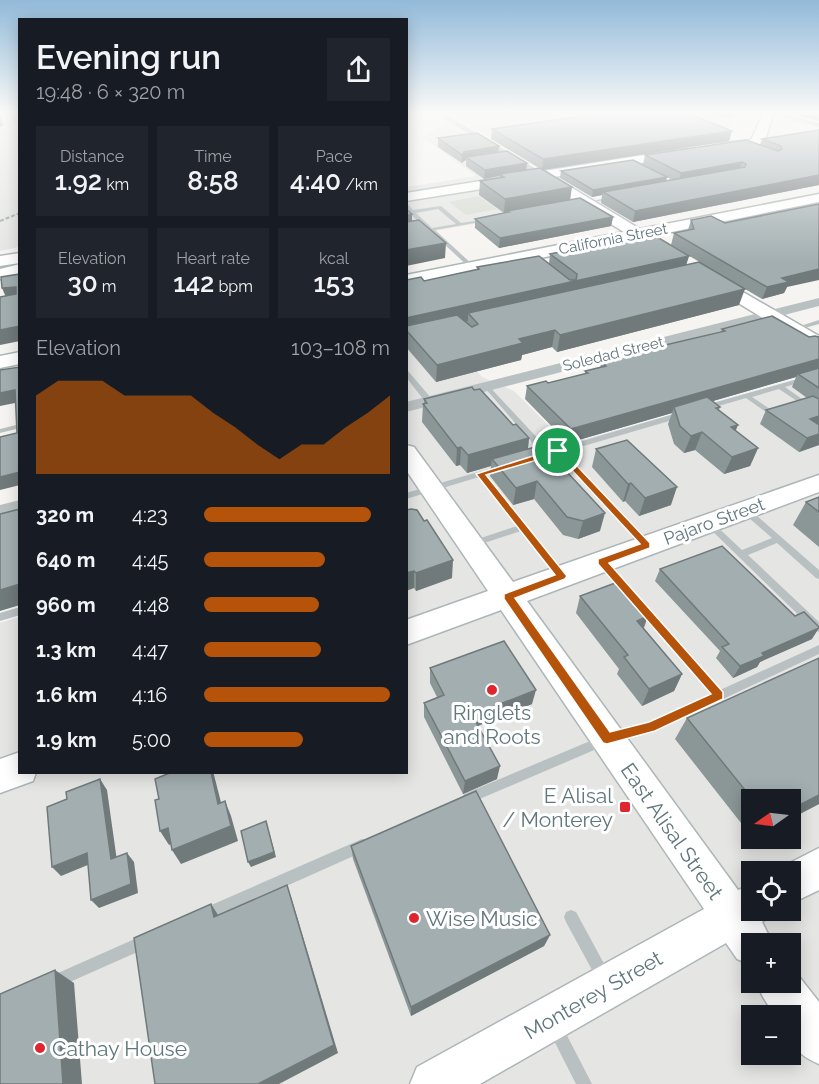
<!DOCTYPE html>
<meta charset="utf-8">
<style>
:root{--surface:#171b24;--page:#20242c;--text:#f1f3f6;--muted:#9ea1a6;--accent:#b45309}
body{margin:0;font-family:Raleway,sans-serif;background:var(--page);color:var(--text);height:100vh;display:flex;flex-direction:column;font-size:22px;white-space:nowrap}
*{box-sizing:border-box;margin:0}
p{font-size:20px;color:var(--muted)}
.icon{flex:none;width:33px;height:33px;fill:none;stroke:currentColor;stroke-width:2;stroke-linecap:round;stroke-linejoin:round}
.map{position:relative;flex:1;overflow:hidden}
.panel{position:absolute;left:18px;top:18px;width:390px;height:756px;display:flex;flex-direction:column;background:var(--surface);border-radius:0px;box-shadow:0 3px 15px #0003}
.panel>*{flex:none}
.needle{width:39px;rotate:256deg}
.fabs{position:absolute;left:741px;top:789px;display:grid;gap:12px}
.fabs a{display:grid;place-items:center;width:60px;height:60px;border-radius:0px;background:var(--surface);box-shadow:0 3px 15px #0003;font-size:30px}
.pin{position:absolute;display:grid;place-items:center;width:51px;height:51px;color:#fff;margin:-26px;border:3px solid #fff;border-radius:50%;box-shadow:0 2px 6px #0007}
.round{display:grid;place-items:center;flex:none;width:63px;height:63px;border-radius:0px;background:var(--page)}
.head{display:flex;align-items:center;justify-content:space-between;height:102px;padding:0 18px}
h1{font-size:33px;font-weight:600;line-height:45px}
.figures{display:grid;grid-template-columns:repeat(3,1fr);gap:9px;height:102px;padding:6px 18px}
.figures div{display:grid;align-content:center;border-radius:0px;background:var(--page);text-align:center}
.figures b{font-size:26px;font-weight:600}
.figures small{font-size:16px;font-weight:400}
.figures p{font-size:16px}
.chart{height:168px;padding:12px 18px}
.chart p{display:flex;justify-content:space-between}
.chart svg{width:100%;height:108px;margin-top:6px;fill:var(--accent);opacity:.7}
ul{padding:0 18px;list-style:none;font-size:20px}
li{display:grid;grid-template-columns:96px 72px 1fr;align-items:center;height:45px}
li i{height:15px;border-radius:8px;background:var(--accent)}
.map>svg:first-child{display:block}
</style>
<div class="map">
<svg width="819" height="1084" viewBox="0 0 819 1084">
<rect width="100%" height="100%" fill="#f5f4f1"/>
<g fill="#e5e5e4" fill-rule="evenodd">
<path d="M0 112H19V247L0 251Z"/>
<path d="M446 112H739L719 137 538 165Z"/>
<path d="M447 123 520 170 578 205 407 236V187L476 176 422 137Z"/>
<path d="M407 314 443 333 482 377 514 391 567 444 819 374V1084H0V623L19 617 20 772H406ZM752 800H790V838H752ZM752 872H790V910H752ZM752 944H790V982H752ZM752 1016H790V1054H752Z"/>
</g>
<path fill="#d6d9d0" d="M478 196 497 209 466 215 449 202Z"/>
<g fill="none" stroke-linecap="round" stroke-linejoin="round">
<g stroke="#aeb6b8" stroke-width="3">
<g id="secondary">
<path d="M764 112H774L766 137 759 146 715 150V144L751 140Z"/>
<path d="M681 149 685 150 687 153 685 156 554 177 640 229 819 194V202L652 236 654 239 652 242 646 244 635 239 406 285V275L624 232 539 180 406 201V193Z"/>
<path d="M20 264V274L0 279V269Z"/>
<path d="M710 273 819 336V350L812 348 704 282 701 278 704 274Z"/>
<path d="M20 352V364L0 368V356Z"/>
<path d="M406 445 414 447 513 582 819 475V492L527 601 738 890 752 885V910H770L766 919 762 922 773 944H752V965L737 959 726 943 480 1084H410L417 1067 704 909 501 610 406 645V620L488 591 406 470Z"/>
<path d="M20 752V772H36L33 781 0 793V759Z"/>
<path d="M819 848V890L790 904V872L776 870Z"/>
<path d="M790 965 819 1002V1064C793 1053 790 1042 790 1016H775L763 997 756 982H790Z"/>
</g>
</g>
<g stroke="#afb6b8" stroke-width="3">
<path id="primary" d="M20 253V263L0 266V256Z"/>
</g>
<g fill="#b9c0c1" fill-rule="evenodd">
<path d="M15 112H19L16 116 20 125 14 123 12 116Z"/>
<path d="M613 197 615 198V199L582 204 580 203Z"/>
<path d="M406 202 413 210 441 206 461 223 488 219V220L486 221 435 230 474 266V268H470L430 231 406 235V232L427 229C419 221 406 214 406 202ZM438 209 456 224 432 228 416 213Z"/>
<path d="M819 320V324L794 331 791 329Z"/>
<path d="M406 370 408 371 432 399V403H426L406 377Z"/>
<path d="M819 373V377L785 387 819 411V416L779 389 752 397 776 413V417H773L746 398 705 410 701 408 702 406Z"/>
<path d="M486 384 488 385 542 443 543 445 542 447H536L484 387 482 386Z"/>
<path d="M677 413H683L684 415 683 417 563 452 650 543 652 545 650 547H644L556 454 538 460 534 457 535 455Z"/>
<path d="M20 424V428L0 433V429Z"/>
<path d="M502 465 506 468 505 470 486 475 564 573 566 576 564 579H558L521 531 472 547 469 546 467 544 469 542 517 526 479 477 406 499V493Z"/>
<path d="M745 507 748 508 819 570V579L816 578 777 543 748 555 819 622V632L815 631 704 523 708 520 711 521 742 550 772 538 742 512 741 510 742 508Z"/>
<path d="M602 559 605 560 720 690 819 645V654L655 731 615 742 611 741 609 737 611 733 649 722 711 694 599 564 597 562 599 560Z"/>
<path d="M20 607V615L0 621V613Z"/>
<path d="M602 736 606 737 608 741 606 745 468 804 464 802 462 798 464 794Z"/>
<path d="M362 839 367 840 368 845 367 850 210 920 205 922 200 920 198 915 200 910Z"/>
<path d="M571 910 576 912 608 971 610 976 608 981 603 983 598 981 566 922 564 917 566 912Z"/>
<path d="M146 934 151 936 153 941 151 946 54 989 49 987 47 982 49 977Z"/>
<path d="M555 1019 560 1022 592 1084H576L547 1027 550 1022Z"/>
</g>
<g fill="#b9c0c1" fill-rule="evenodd">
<path d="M433 112H442L546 175 538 177Z"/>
<path d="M764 112H776L819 123V127Z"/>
<path d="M819 298V306L406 412V402Z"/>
<path d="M20 500V512L0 517V505Z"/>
</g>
<use href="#secondary" fill="#fff" fill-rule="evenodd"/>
<use href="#primary" fill="#fff" fill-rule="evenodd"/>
<path stroke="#9ba5a8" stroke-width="2" stroke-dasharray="4 2" stroke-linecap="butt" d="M0 221 20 213"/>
</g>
<g fill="#8b9697" fill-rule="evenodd">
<path d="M601 112 732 131 729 141 543 170 570 199 613 217 611 226 499 248 475 228V219L506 213H504L479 195 480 181 499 178V176L484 179 466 166V160L464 161 462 163 438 147V138L498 153 527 163 526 170 539 168 491 139 492 129 601 113Z"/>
<path d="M708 112H759L726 117Z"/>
<path d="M783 112H819V121Z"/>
<path d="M819 130V185L633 222 601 203 602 195 592 197 560 178 561 171 643 165 645 155 760 145 762 139ZM667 177 672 180 666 181Z"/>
<path d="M691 220 725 223 787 287 784 293 762 299 671 245 674 233 688 230Z"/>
<path d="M550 254 689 256 686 264 739 305 557 352 552 347 522 355 521 360 436 382 406 347V280L424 281 477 270V267L549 264Z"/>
<path d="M722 329 809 337H819V445L799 452 760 424 766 410 807 398 792 387 796 377 713 401 720 407 719 410 736 431 758 448 750 466 724 474 695 450 684 453 674 444 668 424 672 413 568 443 525 399 527 386 548 383 585 374V371L600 367 602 362 610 360V358L721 332Z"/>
<path d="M474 390 513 425 529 438 528 449 600 531 578 539 563 535 534 499 513 505 490 476 491 466 467 473 460 465 456 466 422 422 423 404H424V399Z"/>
<path d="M596 449 671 505 639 516 625 501 623 502 592 467Z"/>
<path d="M819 497V547L793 525 806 502Z"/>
<path d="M406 510 452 578 416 591 414 588Z"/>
<path d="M660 569 812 639 760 662 757 667 733 678 716 658 720 651 655 581Z"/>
<path d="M580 596 648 616 644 628 682 674 674 691 642 706 617 674 619 669 576 613Z"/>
<path d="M430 668 532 704 478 726 497 779 463 794 424 717V703L437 697 430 683Z"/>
<path d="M687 718 819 804 790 819V800H752V837L675 739Z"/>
<path d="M351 846 550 935 544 946 411 1016 353 859Z"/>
</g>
<g fill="#717a7b">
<path d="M0 112H1L3 126 0 127Z"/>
<path d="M728 112H759L726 117Z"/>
<path d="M732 131 729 141 542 170 543 159Z"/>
<path d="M499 146 498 155 466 157V160L464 161 462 163V155L464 152Z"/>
<path d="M742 162 739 172 678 183 681 173Z"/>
<path d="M527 163 526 172 499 174V176L484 179 485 170Z"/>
<path d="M819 175V185L633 222 635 211Z"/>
<path d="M667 177 665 184 603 192 602 195 592 197 593 190Z"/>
<path d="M572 187 570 201 506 211V212L504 213 505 199Z"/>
<path d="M412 214V229L406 230V215Z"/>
<path d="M613 217 611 226 499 248 500 238Z"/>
<path d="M446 243 445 258 406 266V250Z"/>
<path d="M689 256 684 272 468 313V321L410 334 406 330V318Z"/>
<path d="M819 269V280L787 287 784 293 762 299 767 287 782 278Z"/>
<path d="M16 287 20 296 8 302 2 288Z"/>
<path d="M745 289 739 305 557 352 560 335Z"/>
<path d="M20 326V341L0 345V330Z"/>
<path d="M555 330 552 347 522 355 521 360 436 382 437 365 519 339Z"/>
<path d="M819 359V370L798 374 796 377 675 412 674 407 672 413 568 443 571 429Z"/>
<path d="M15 390 20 402 0 406V393Z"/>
<path d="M819 416V428L810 419Z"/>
<path d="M738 425 731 442V427Z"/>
<path d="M702 432 695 450 684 453 691 436Z"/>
<path d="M819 434V445L799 452 807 438Z"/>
<path d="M529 438 527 456 492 459 491 466 467 473 468 455Z"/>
<path d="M461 447 460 465 456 466 457 448Z"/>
<path d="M758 448 750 466 724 474 732 457Z"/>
<path d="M20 472V485L0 490V477Z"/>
<path d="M537 481 534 499 513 505 516 488Z"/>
<path d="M631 483 625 501 623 502 628 484Z"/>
<path d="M677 487 671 505 639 516 645 498Z"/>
<path d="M605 513 600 531 578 539 583 521Z"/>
<path d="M453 560 452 578 416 591V573Z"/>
<path d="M414 571V588L406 591V573Z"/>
<path d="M20 584V605L0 611V590Z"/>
<path d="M648 616 641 634 637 621Z"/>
<path d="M819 628 812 639 760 662 757 667 733 678 740 666 762 653Z"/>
<path d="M682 674 674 691 642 706 649 689Z"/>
<path d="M536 690 532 704 470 729 472 715Z"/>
<path d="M500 766 497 779 463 794 465 781Z"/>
<path d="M211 772H213L214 775 225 818 218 804Z"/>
<path d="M100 779 107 790 118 868 111 859Z"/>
<path d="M819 795V804L790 819V810Z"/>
<path d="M225 801 231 816 238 841 181 864 172 850Z"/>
<path d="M266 821 276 857 251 867 248 862Z"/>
<path d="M168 828 176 842 169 845 160 831Z"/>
<path d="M87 853 95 862 61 876 52 867Z"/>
<path d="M127 853 134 862 138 893 99 908 91 900Z"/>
<path d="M287 885 292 900 338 1053 279 1084H258Z"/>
<path d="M211 904 220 918 214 917Z"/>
<path d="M550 935 544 946 411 1016V1007Z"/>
<path d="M55 970 74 983 82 1084H63Z"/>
</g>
<g fill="#a2aeb0" stroke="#717a7b" stroke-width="1.5">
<path d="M601 112H684L732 131 543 159 492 129 603 113Z"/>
<path d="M819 130V175L635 211 603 192 745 167 746 164 742 162 681 173 645 155 746 140 778 151 782 149 781 146 762 139Z"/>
<path d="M477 133 499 146 464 152 462 155 438 138Z"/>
<path d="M507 151 527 163 485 170 466 157Z"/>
<path d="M633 160 667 177 593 190 561 171Z"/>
<path d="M540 168 572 187 505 199 480 181 504 177 499 174Z"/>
<path d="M580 198 613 217 500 238 475 219 509 212 506 211Z"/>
<path d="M819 204V269L782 278 789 282 767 287 674 233 694 229 691 220 711 216 725 223Z"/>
<path d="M406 209 412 214 406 215Z"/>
<path d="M419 220 446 243 406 250V222Z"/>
<path d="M652 234 689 256 406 318V280L421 277 424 281 479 269 477 267 539 256 570 280H576L577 274 550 254Z"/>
<path d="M699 262 745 289 560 335 555 330 519 339 523 343 437 365 406 330V326L457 315 472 327 478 324 468 313Z"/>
<path d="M20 274V326L0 330V297L16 294V287L2 288 1 277Z"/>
<path d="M772 316 809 337 815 336 819 337V359L571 429 527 386 546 381 548 383 588 373 585 371 606 366 602 362 612 359 610 358 725 331 722 329Z"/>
<path d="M20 367V472L0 477V437L17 433 15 390 0 393V370Z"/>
<path d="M819 368V388L798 374Z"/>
<path d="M472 387 474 390 480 389 513 425 516 424 529 438 468 455 461 447 457 448 423 404 427 403 424 399Z"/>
<path d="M813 396 819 399V416L810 419 819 425V434L807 438 766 410Z"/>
<path d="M707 397 720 407 716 408 738 425 731 427 758 448 732 457 702 432 691 436 680 426 674 407Z"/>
<path d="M627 440 677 487 645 498 631 483 628 484 596 449Z"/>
<path d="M542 445 605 513 583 521 567 517 537 481 516 488 492 459Z"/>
<path d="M819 497V512L806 502Z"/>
<path d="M20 509V584L0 590V514Z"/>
<path d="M411 509 417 510 424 521 427 520 453 560 416 573 414 571 406 573V510Z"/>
<path d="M722 546 795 616 804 612 819 627V628L762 653 764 656 740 666 722 647 729 644 660 569Z"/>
<path d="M618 582 648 616 637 621 682 674 649 689 624 657 628 655 580 596Z"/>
<path d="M504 641 536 690 472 715 500 766 465 781 424 703 444 695 430 668Z"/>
<path d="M819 658V795L790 810V800H753L687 718Z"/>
<path d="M172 772H211L218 804 225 801 231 826 172 850 168 828 160 831 155 800 159 799 155 779Z"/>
<path d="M100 779 111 859 127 853 131 884 91 900 87 853 52 867 47 807 67 799 66 792Z"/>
<path d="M476 791 550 935 411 1007 351 846Z"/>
<path d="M266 821 274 852 248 862 241 831Z"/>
<path d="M287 885 334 1045 258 1084H155L134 938 211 904 214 917Z"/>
<path d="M55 970 63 1084H0V994Z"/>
</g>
<linearGradient id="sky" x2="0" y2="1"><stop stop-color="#92bad9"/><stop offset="0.43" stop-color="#fafaf9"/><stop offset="1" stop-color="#fafaf9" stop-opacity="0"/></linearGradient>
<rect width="819" height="263" fill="url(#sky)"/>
<path fill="#b45309" stroke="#fff" stroke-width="1.5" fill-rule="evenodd" d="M555 449H561L650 543V548L609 563 723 692V699L655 731 607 744 603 743 504 599V594L555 575 476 474ZM557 454 640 544 598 559V564L711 694 649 722 610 732 515 598 565 579 567 576 486 475Z"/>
<g fill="#df262f" stroke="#fff" stroke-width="2">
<circle cx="492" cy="690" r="6"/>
<rect x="619" y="801" width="12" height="12" rx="3"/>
<circle cx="414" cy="918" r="6"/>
<circle cx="40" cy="1048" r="6"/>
</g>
<g text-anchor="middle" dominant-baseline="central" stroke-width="6" stroke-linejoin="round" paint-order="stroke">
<g font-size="15" fill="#60777b" stroke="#fff">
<text transform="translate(613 239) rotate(-11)">California Street</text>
<text transform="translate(613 354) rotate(-14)">Soledad Street</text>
</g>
<g font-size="18" fill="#60777b" stroke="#fff">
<text transform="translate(714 521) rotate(-20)">Pajaro Street</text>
</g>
<g font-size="21" fill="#60777b" stroke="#fff" text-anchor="start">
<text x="492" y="712" text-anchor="middle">Ringlets<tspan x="492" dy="24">and Roots</tspan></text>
<text x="613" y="795" text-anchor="end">E Alisal<tspan x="613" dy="24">/ Monterey</tspan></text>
<text x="426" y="918">Wise Music</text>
<text x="52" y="1048">Cathay House</text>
</g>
<g font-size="21" fill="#60777b" stroke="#fff">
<text transform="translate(672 831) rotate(55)">East Alisal Street</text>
<text transform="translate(593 995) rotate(-30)">Monterey Street</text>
</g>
</g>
</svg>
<div class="fabs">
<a><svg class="needle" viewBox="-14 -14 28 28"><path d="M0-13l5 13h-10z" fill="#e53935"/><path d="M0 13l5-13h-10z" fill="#9ea1a6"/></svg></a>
<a><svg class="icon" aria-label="locate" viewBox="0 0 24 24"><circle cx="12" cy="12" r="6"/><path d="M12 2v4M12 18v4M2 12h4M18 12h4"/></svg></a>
<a>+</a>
<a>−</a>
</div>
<div class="pin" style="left:558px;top:451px;background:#1e9e55"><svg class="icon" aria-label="arrive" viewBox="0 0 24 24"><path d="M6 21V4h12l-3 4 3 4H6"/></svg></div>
<section class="panel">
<div class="head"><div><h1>Evening run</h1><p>19:48 · 6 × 320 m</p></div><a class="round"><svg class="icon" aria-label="share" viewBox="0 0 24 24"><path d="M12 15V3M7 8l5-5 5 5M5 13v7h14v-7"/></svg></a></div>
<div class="figures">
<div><p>Distance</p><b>1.92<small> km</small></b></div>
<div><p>Time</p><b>8:58</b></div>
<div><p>Pace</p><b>4:40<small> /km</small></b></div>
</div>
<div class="figures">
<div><p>Elevation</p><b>30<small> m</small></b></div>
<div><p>Heart rate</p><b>142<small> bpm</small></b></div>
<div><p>kcal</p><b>153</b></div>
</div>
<div class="chart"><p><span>Elevation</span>103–108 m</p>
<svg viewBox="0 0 160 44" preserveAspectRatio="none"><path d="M0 44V12L10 6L20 6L30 6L40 12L50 12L60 12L70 12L80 19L90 25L100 32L110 38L120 32L130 32L140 25L150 19L160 12V44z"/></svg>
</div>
<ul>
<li><b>320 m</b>4:23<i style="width:90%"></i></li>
<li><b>640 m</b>4:45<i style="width:65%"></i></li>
<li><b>960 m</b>4:48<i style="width:62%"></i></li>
<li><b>1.3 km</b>4:47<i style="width:63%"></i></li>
<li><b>1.6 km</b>4:16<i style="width:100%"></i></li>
<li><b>1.9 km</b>5:00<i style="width:53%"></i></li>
</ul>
</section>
</div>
